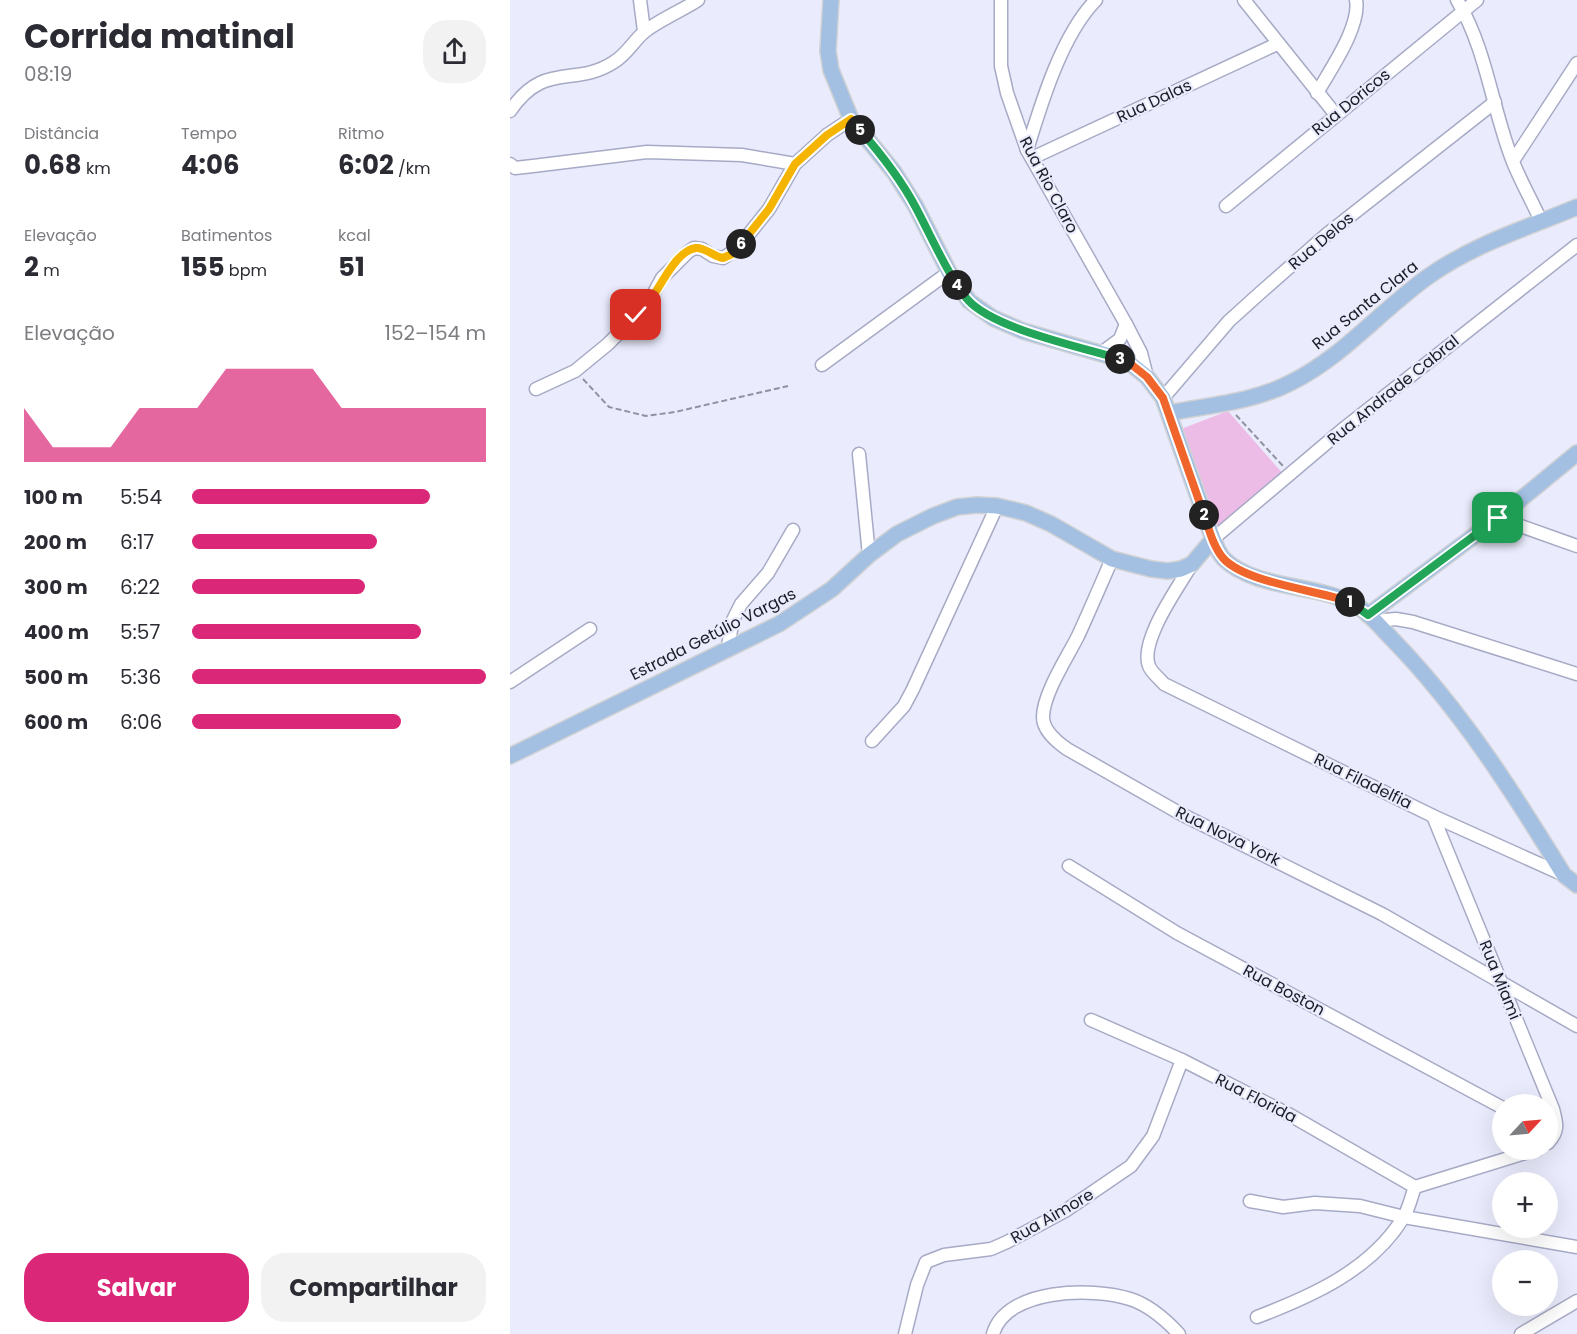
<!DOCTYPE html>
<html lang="pt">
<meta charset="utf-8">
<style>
:root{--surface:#fff;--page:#f2f2f3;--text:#2b2b33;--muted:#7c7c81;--accent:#db2777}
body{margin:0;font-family:Poppins,sans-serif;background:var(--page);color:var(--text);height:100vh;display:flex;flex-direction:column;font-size:22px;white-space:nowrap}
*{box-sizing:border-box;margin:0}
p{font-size:20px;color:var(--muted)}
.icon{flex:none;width:33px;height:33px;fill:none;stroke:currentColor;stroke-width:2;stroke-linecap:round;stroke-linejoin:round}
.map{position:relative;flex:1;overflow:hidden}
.sheet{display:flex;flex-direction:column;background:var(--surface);width:510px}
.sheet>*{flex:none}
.needle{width:39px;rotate:64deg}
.controls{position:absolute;left:982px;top:1094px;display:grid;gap:12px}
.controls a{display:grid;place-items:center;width:66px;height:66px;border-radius:50%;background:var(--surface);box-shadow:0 6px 24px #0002;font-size:30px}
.pin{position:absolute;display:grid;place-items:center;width:51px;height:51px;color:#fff;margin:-26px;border-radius:12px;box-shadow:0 3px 9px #0006}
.km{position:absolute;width:30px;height:30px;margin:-15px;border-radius:50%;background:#222;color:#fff;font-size:16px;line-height:30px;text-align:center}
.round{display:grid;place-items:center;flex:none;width:63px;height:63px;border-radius:24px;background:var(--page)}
.headline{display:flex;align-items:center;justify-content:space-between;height:102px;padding:0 24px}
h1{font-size:33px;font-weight:700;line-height:45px}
.metrics{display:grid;grid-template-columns:repeat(3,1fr);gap:9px;height:102px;padding:6px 24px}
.metrics div{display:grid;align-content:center}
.metrics b{font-size:26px;font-weight:700}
.metrics small{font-size:16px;font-weight:400}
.metrics p{font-size:16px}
.chart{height:168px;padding:12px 24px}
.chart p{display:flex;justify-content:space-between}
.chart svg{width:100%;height:108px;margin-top:6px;fill:var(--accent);opacity:.7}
.action{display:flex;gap:12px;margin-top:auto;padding:12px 24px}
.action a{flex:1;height:69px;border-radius:24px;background:var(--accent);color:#fff;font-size:24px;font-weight:700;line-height:69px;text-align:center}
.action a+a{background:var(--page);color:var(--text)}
ul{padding:0 24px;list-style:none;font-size:20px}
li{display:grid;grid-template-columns:96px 72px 1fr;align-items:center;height:45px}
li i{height:15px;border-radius:8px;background:var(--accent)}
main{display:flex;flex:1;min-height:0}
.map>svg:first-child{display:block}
</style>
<main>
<section class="sheet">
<div class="headline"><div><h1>Corrida matinal</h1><p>08:19</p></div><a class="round"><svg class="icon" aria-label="share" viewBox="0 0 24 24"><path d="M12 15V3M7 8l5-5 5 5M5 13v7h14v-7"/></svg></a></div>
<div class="metrics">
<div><p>Distância</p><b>0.68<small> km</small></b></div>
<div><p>Tempo</p><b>4:06</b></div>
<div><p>Ritmo</p><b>6:02<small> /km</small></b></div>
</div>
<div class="metrics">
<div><p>Elevação</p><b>2<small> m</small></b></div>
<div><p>Batimentos</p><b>155<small> bpm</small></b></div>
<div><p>kcal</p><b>51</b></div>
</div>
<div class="chart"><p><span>Elevação</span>152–154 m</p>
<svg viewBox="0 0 160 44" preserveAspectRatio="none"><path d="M0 44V22L10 38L20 38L30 38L40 22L50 22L60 22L70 6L80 6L90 6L100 6L110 22L120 22L130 22L140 22L150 22L160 22V44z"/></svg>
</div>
<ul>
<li><b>100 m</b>5:54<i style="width:81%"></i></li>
<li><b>200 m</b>6:17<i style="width:63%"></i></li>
<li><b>300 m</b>6:22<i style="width:59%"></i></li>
<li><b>400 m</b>5:57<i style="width:78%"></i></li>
<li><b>500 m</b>5:36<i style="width:100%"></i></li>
<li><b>600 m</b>6:06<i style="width:71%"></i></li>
</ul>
<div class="action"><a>Salvar</a><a>Compartilhar</a></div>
</section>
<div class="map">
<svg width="1067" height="1334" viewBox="0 0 1067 1334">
<rect width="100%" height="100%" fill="#eaecfd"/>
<path fill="#edbce6" d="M718 411 774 475 708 527 671 429Z"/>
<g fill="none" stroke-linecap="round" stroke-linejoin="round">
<g stroke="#a7aac5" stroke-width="15">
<g id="minor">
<path d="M130 0 134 31"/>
<path d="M491 0V66L497 93 517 150 616 324 631 353 637 377"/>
<path d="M734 0 826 115"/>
<path d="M947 0C977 50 982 109 1003 162 1011 182 1022 201 1031 221"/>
<path d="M807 93C820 70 851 26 846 0"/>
<path d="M0 111C35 60 64 88 104 62 116 55 123 42 133 33 145 22 173 10 188 0"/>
<path d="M517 150C531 104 552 34 586 0"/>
<path d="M522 158 767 44"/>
<path d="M1003 161 1067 63"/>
<path d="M0 164 5 168 23 166 137 152 232 155 285 164"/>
<path d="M716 206 967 0"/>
<path d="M591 353 610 339 616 324"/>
<path d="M312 365 439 272"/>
<path d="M26 389 65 371 98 344 139 302 152 278 178 252 184 248 192 249 203 256 213 258 227 249 259 209 285 164 317 135 341 119"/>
<path d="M653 398 719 321 750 293 816 235 985 102"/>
<path d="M349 454 359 555"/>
<path d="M988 518 1067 546"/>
<path d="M703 539 832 430 1067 245"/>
<path d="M602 559C591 584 580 610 568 636 558 656 533 694 533 717 533 731 547 742 557 749L671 814 872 914 1067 1026"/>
<path d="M682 564C669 586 629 641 639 666 641 672 649 678 654 684L923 816 1054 875"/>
<path d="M864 621 886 619 903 622 1067 674"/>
<path d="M217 651 223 620 231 604 258 573 283 530"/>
<path d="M0 682 80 629"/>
<path d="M362 741 394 706 403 689 487 506"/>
<path d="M923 816 1043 1109C1047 1124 1049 1131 1038 1143"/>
<path d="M559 866 667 933 993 1108"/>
<path d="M581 1020 672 1060 780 1115 905 1187"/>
<path d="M905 1187 1028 1149"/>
<path d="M740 1201 773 1207 805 1203 850 1206 894 1217 1067 1247"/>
<path d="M747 1317C802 1296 861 1270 893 1218 899 1209 901 1197 905 1187"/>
<path d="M395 1334 407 1285 416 1262 434 1255 481 1249 497 1242 555 1211 621 1166 643 1136 672 1060"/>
<path d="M483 1334C496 1288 583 1287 620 1299 639 1305 656 1320 669 1334"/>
<path d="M1011 1334 1067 1301"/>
</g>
</g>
<g stroke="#d1d2d4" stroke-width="18">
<g id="major">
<path d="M321 0 318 51 321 70 341 119 384 172 405 205 439 272 459 301 483 318 513 331 617 361 637 377 653 398 703 539C706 546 709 554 714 559 745 589 804 584 842 603 858 611 870 627 883 640 951 710 1003 792 1054 875L1067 885"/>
<path d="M659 413C700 405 744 402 782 382 834 356 872 309 919 276 964 244 1017 228 1067 207"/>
<path d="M858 615 988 518 1067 453"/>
<path d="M0 756 269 624 322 589 359 555 387 534 423 516 447 507 467 505 487 506 516 513 541 524 602 559 641 569 658 571 671 569 682 564 703 539"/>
</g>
</g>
<g stroke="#9192a0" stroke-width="2" stroke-dasharray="6 3" stroke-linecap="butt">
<path d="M73 379 99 407 136 416 165 412 278 386"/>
<path d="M726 415 773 466"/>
</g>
<use href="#minor" stroke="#fff" stroke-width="12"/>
<use href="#major" stroke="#a3bfe2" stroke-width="15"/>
</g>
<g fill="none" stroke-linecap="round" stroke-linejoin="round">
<g stroke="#fff" stroke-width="12">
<path id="split-1" d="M840 602 858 615 988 518"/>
</g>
<g stroke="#fff" stroke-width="12">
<path id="split-2" d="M694 515C699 529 703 546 713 558 735 583 807 590 840 602"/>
</g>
<g stroke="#fff" stroke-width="12">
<path id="split-3" d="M610 359 617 361 637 377 653 398 694 515"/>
</g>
<g stroke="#fff" stroke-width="12">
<path id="split-4" d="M447 285C451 290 454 296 458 300 484 329 571 347 610 359"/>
</g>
<g stroke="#fff" stroke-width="12">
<path id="split-5" d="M350 130C371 154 390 178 405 206 419 232 431 260 447 285"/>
</g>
<g stroke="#fff" stroke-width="12">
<path id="split-6" d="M231 244 259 209 285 164 317 135 341 119 350 130"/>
</g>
<g stroke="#fff" stroke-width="12">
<path id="split-7" d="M126 315C130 311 136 306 139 302 150 288 166 250 186 248 195 247 204 257 213 258L222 254 231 244"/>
</g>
<use href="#split-1" stroke="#22a559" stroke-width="8"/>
<use href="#split-2" stroke="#f0652b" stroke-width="8"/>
<use href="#split-3" stroke="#f0652b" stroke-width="8"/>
<use href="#split-4" stroke="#22a559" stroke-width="8"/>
<use href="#split-5" stroke="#22a559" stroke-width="8"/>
<use href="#split-6" stroke="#f5b400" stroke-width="8"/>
<use href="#split-7" stroke="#f5b400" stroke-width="8"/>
</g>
<g text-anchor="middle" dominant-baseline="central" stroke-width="4.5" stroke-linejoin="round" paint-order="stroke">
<g font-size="16" fill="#1b1c26" stroke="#eaecfd">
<text transform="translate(644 101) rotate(-25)">Rua Dalas</text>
<text transform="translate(841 102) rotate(-39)">Rua Doricos</text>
<text transform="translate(539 185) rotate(62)">Rua Rio Claro</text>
<text transform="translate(811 241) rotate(-40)">Rua Delos</text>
<text transform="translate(855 305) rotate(-39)">Rua Santa Clara</text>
<text transform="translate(883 390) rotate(-39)">Rua Andrade Cabral</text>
<text transform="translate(203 634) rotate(-27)">Estrada Getúlio Vargas</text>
<text transform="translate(853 781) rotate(26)">Rua Filadelfia</text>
<text transform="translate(718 836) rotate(26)">Rua Nova York</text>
<text transform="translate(990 980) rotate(68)">Rua Miami</text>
<text transform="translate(774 990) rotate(28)">Rua Boston</text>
<text transform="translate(746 1098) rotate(27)">Rua Florida</text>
<text transform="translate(542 1216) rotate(-30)">Rua Aimore</text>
</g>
</g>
</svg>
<div class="controls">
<a><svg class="needle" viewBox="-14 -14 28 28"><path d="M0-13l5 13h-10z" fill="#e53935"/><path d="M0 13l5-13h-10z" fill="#7c7c81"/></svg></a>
<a>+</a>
<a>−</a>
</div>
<div class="pin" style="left:988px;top:518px;background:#1e9e55"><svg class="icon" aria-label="arrive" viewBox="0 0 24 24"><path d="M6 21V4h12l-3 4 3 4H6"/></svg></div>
<div class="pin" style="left:126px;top:315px;background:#d93025"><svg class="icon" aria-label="check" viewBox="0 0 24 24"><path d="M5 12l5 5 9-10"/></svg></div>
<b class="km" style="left:840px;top:602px">1</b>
<b class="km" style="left:694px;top:515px">2</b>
<b class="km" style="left:610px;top:359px">3</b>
<b class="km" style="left:447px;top:285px">4</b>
<b class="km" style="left:350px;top:130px">5</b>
<b class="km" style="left:231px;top:244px">6</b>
</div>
</main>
